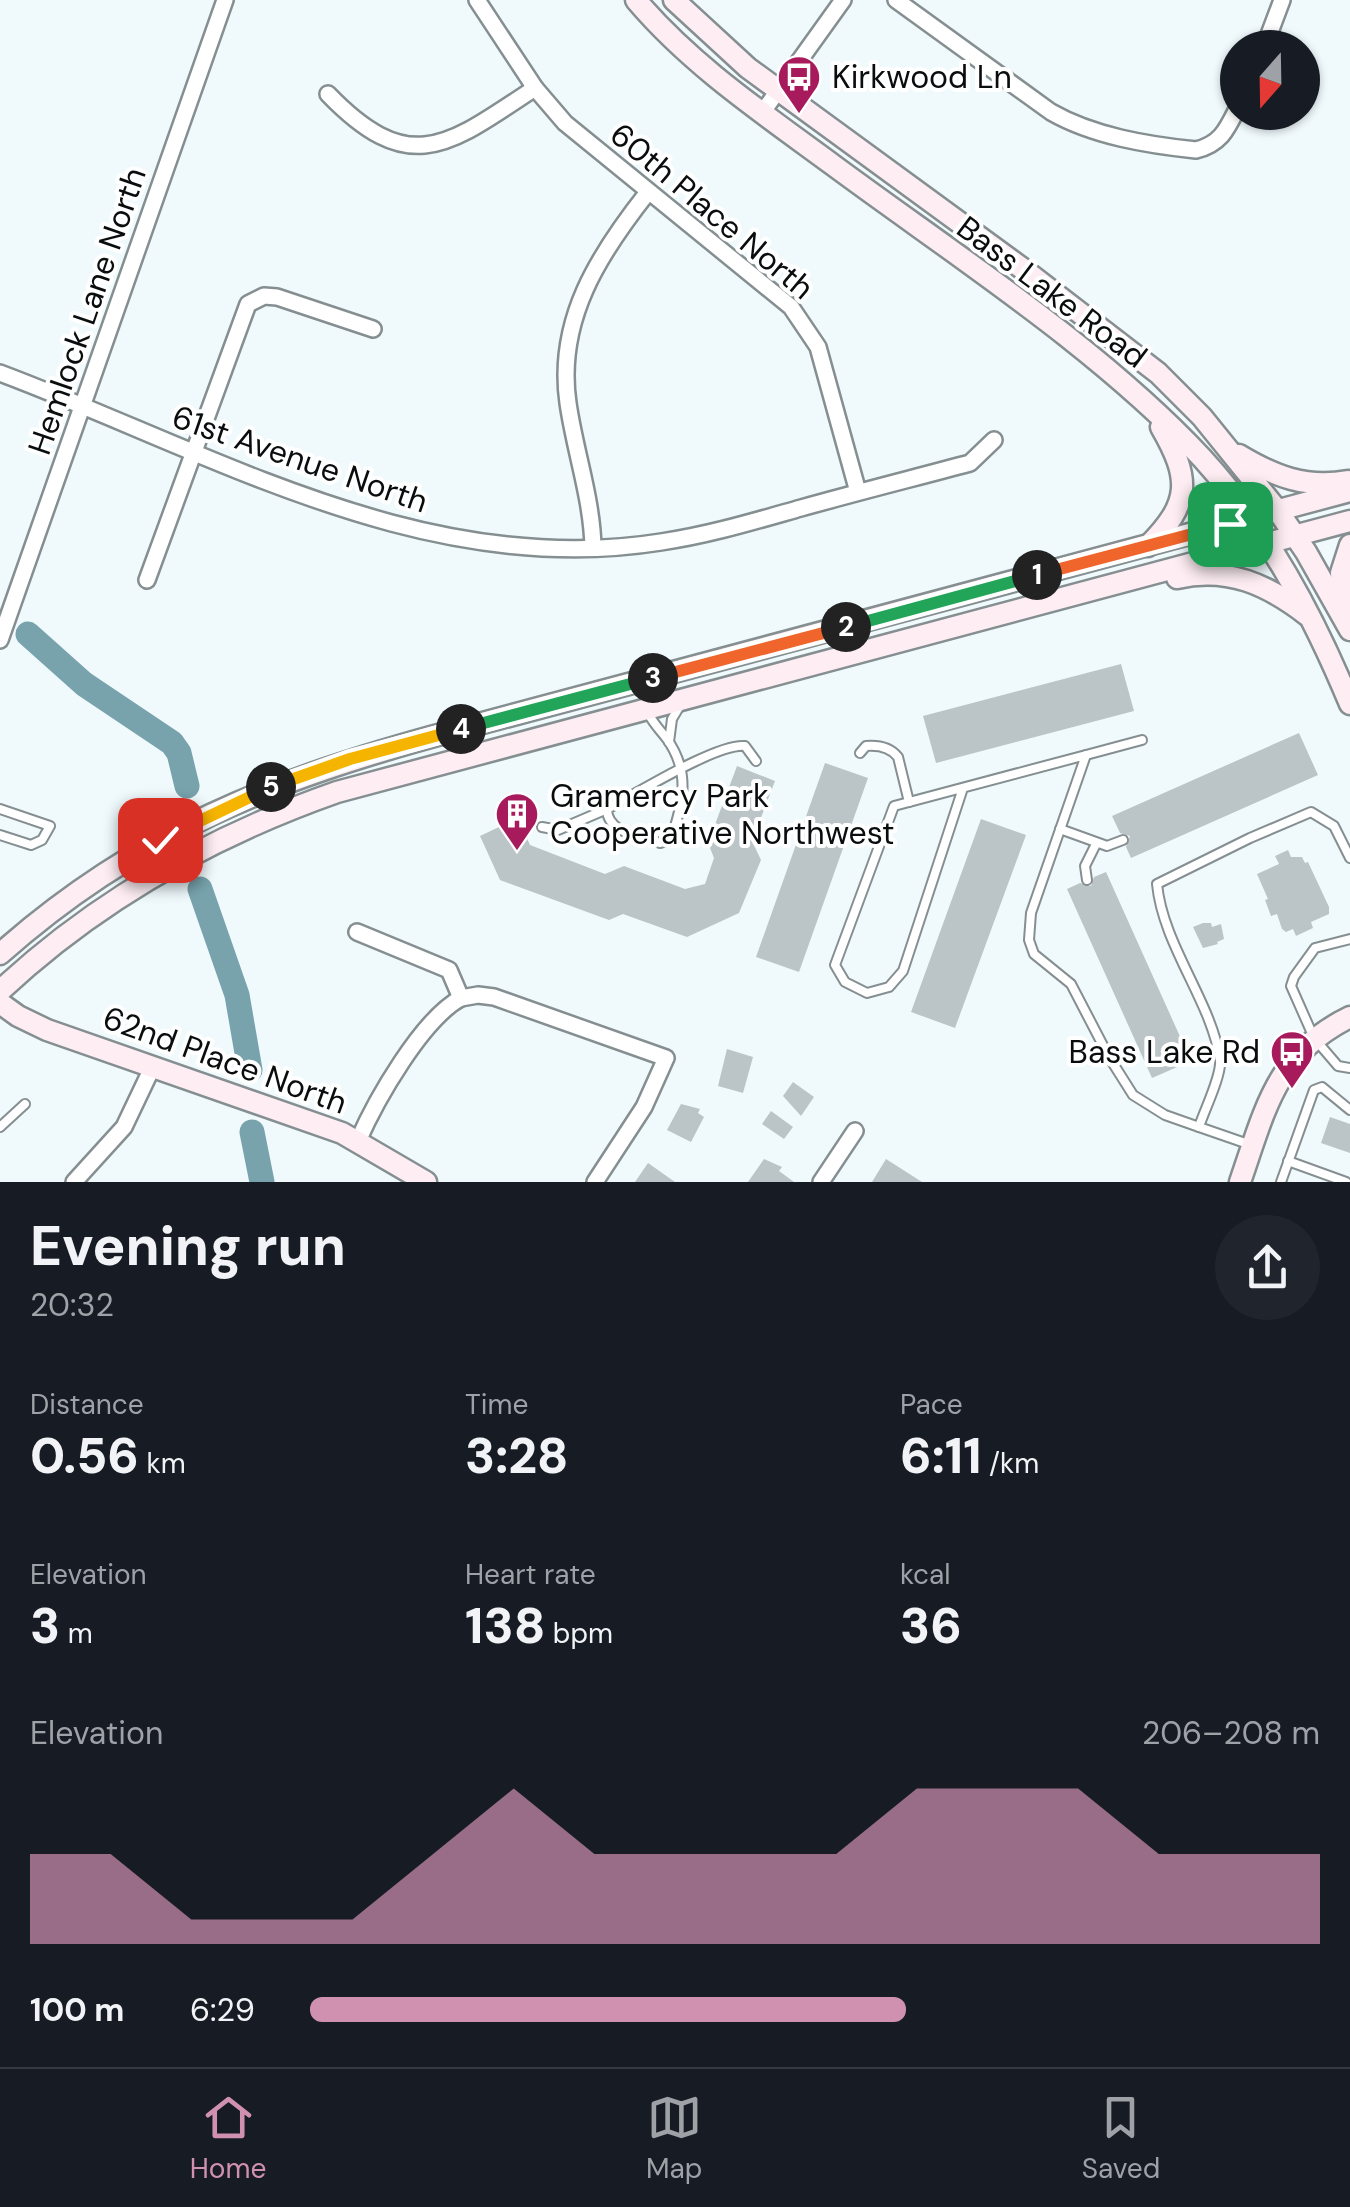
<!DOCTYPE html>
<meta charset="utf-8">
<style>
:root{--surface:#171b24;--page:#20242c;--text:#f1f3f6;--muted:#9ea1a6;--line:#363941;--accent:#d091b1}
body{margin:0;font-family:"DM Sans",sans-serif;background:var(--page);color:var(--text);height:100vh;display:flex;flex-direction:column;font-size:38px;white-space:nowrap}
*{box-sizing:border-box;margin:0}
p{font-size:32px;color:var(--muted)}
.icon{flex:none;width:55px;height:55px;fill:none;stroke:currentColor;stroke-width:2;stroke-linecap:round;stroke-linejoin:round}
.map{position:relative;height:1182px;overflow:hidden}
.details{display:flex;flex-direction:column;background:var(--surface);flex:1}
.details>*{flex:none}
.needle{width:65px;rotate:200deg}
.tools{position:absolute;left:1220px;top:30px;display:grid;gap:20px}
.tools a{display:grid;place-items:center;width:100px;height:100px;border-radius:50%;background:var(--surface);box-shadow:0 2px 8px #0004;font-size:50px}
.pin{position:absolute;display:grid;place-items:center;width:85px;height:85px;color:#fff;margin:-42px;border-radius:20px;box-shadow:0 5px 15px #0006}
.km{position:absolute;width:50px;height:50px;margin:-25px;border-radius:50%;background:#222;color:#fff;font-size:28px;line-height:50px;text-align:center}
.round{display:grid;place-items:center;flex:none;width:105px;height:105px;border-radius:52px;background:var(--page)}
.summary{display:flex;align-items:center;justify-content:space-between;height:170px;padding:0 30px}
h1{font-size:55px;font-weight:800;line-height:75px}
.stats{display:grid;grid-template-columns:repeat(3,1fr);gap:15px;height:170px;padding:10px 30px}
.stats div{display:grid;align-content:center}
.stats b{font-size:50px;font-weight:800}
.stats small{font-size:28px;font-weight:400}
.stats p{font-size:28px}
.chart{height:280px;padding:20px 30px}
.chart p{display:flex;justify-content:space-between}
.chart svg{width:100%;height:180px;margin-top:10px;fill:var(--accent);opacity:.7}
ul{padding:0 30px;list-style:none;font-size:32px}
li{display:grid;grid-template-columns:160px 120px 1fr;align-items:center;height:75px}
li i{height:25px;border-radius:12px;background:var(--accent)}
.dock{display:flex;justify-content:space-around;align-items:center;height:140px;border-top:2px solid var(--line);background:var(--surface);font-size:28px;color:var(--muted)}
.dock a{display:grid;justify-items:center;gap:5px}
.dock .current{color:var(--accent)}
.map>svg:first-child{display:block}
</style>
<div class="map">
<svg width="1350" height="1182" viewBox="0 0 1350 1182">
<rect width="100%" height="100%" fill="#f0fafd"/>
<g fill="none" stroke-linecap="round" stroke-linejoin="round">
<g stroke="#78a3ad" stroke-width="25">
<path d="M28 634 84 684 172 743 179 753 187 786"/>
<path d="M200 889 237 995 250 1070"/>
<path d="M252 1132 262 1182"/>
</g>
</g>
<g fill="#bbc4c7">
<path d="M1121 664 1134 711 936 763 923 716Z"/>
<path d="M1299 733 1318 775 1131 858 1126 847 1130 836 1120 833 1112 816Z"/>
<path d="M825 763 868 778 799 972 756 957Z"/>
<path d="M737 766 775 781 752 841 761 860 739 913 687 937 623 914 609 920 500 880 480 836 518 818 530 845 605 874 624 866 685 889 705 884 714 858 708 843Z"/>
<path d="M981 819 1026 835 955 1028 911 1012Z"/>
<path d="M1288 850 1291 857H1302L1305 863 1308 862 1329 907V914L1311 922 1313 928 1296 936 1293 929 1286 932 1282 929 1277 914 1271 916 1265 900 1268 899 1257 874 1279 864 1275 856Z"/>
<path d="M1106 872 1191 1061 1152 1078 1067 889 1080 883 1091 886 1094 877Z"/>
<path d="M1203 923H1211L1212 927 1221 924 1224 939 1217 942 1218 944 1203 948 1193 927Z"/>
<path d="M727 1049 753 1057 743 1093 718 1086Z"/>
<path d="M793 1082 814 1097 801 1116 783 1096Z"/>
<path d="M681 1104 700 1109 698 1113 704 1117 691 1142 667 1130Z"/>
<path d="M771 1111 793 1127 784 1139 762 1124Z"/>
<path d="M1330 1117 1350 1124V1153L1321 1143Z"/>
<path d="M764 1159 782 1167 779 1171 794 1182H748Z"/>
<path d="M886 1159 922 1182H872Z"/>
<path d="M648 1163 675 1182H635Z"/>
</g>
<g fill="none" stroke-linecap="round" stroke-linejoin="round">
<g stroke="#858f91" stroke-width="12">
<g id="lane">
<path d="M648 713C653 723 660 730 667 739 691 773 683 803 671 839L660 843C640 836 607 833 607 809 636 794 717 743 745 746L756 761"/>
<path d="M669 742 672 719 681 704"/>
<path d="M860 753 866 746C878 745 890 747 898 757L909 802"/>
<path d="M1086 755 1142 740"/>
<path d="M963 788 903 971 889 987 867 993 845 982 835 965 894 806 1086 755 1031 913 1029 940 1034 954 1071 984 1109 1057 1133 1095 1165 1115 1199 1127C1204 1111 1222 1075 1220 1060 1212 1002 1163 946 1157 884L1250 838 1311 812 1334 826 1350 858"/>
<path d="M0 809 50 826 42 840 31 845 0 835"/>
<path d="M542 827 558 830 607 809"/>
<path d="M1060 829 1107 846 1123 840"/>
<path d="M1087 880 1085 866 1096 844"/>
<path d="M1350 939 1315 948 1294 977 1291 986 1314 1038 1338 1066 1350 1068"/>
<path d="M0 1127 25 1104"/>
<path d="M1199 1127 1251 1145"/>
<path d="M1288 1161 1346 1182"/>
<path d="M1281 1182 1314 1090 1322 1087 1350 1110"/>
</g>
</g>
<g stroke="#858f91" stroke-width="20">
<g id="street">
<path d="M477 0 535 88 565 123 791 307 818 347 858 492"/>
<path d="M896 0 1051 112C1093 136 1147 145 1196 150 1221 144 1227 129 1238 107"/>
<path d="M1264 48 1282 0"/>
<path d="M328 94C411 180 450 144 535 88"/>
<path d="M762 113 843 0"/>
<path d="M0 373C213 453 425 580 661 542 709 535 755 521 801 508 858 492 914 478 970 463L994 440"/>
<path d="M593 548C592 498 575 452 568 403 556 320 599 254 648 192"/>
<path d="M147 580 248 304 264 296 277 297 373 329"/>
<path d="M0 640 225 0"/>
<path d="M357 932 449 970 461 998 478 995 494 997 666 1058 644 1107 595 1182"/>
<path d="M358 1141C376 1100 422 1019 461 998"/>
<path d="M74 1182 124 1127 153 1066"/>
<path d="M821 1182 855 1131"/>
</g>
</g>
<g stroke="#858f91" stroke-width="25">
<g id="secondary">
<path d="M636 0C692 66 764 114 833 165 956 256 1098 347 1202 458 1268 530 1313 615 1350 704"/>
<path d="M674 0 748 68 1019 266 1158 373 1202 417 1278 511 1306 552 1350 630"/>
<path d="M1239 455C1274 476 1306 489 1348 481"/>
<path d="M1148 546C1191 503 1191 479 1161 427"/>
<path d="M1177 578C1228 566 1268 585 1307 615"/>
<path d="M1344 610 1341 573 1350 545"/>
<path d="M0 954C137 832 275 779 449 732L1350 491"/>
<path d="M0 991C97 900 212 836 337 792L1350 521"/>
<path d="M0 1003 18 1016 47 1030 342 1133 426 1182"/>
<path d="M1240 1182C1265 1110 1276 1053 1350 1017"/>
</g>
</g>
<use href="#lane" stroke="#fff" stroke-width="8"/>
<use href="#street" stroke="#fff" stroke-width="15"/>
<use href="#secondary" stroke="#feeef3" stroke-width="20"/>
</g>
<g fill="none" stroke-linecap="round" stroke-linejoin="round">
<g stroke="#fff" stroke-width="20">
<path id="split-1" d="M1037 575 1230 524"/>
</g>
<g stroke="#fff" stroke-width="20">
<path id="split-2" d="M846 627 1037 575"/>
</g>
<g stroke="#fff" stroke-width="20">
<path id="split-3" d="M653 678 846 627"/>
</g>
<g stroke="#fff" stroke-width="20">
<path id="split-4" d="M461 729 653 678"/>
</g>
<g stroke="#fff" stroke-width="20">
<path id="split-5" d="M271 787 350 759 461 729"/>
</g>
<g stroke="#fff" stroke-width="20">
<path id="split-6" d="M160 840 271 787"/>
</g>
<use href="#split-1" stroke="#f0652b" stroke-width="12"/>
<use href="#split-2" stroke="#22a559" stroke-width="12"/>
<use href="#split-3" stroke="#f0652b" stroke-width="12"/>
<use href="#split-4" stroke="#22a559" stroke-width="12"/>
<use href="#split-5" stroke="#f5b400" stroke-width="12"/>
<use href="#split-6" stroke="#f5b400" stroke-width="12"/>
</g>
<defs>
<g id="bus-pin" transform="scale(2.25)"><path d="M0 17L-7.5 6A9.5 9.5 0 1 1 7.5 6Z" fill="#a71a5c" stroke="#fff"/><path d="M-5-6H5V4H4V6H2V4H-2V6H-4V4H-5ZM-3.5-4V0h7V-4ZM-3.5 1.2v1.5H-2V1.2ZM2 1.2v1.5H3.5V1.2Z" fill="#fff"/></g>
<g id="building-pin" transform="scale(2.25)"><path d="M0 17L-7.5 6A9.5 9.5 0 1 1 7.5 6Z" fill="#a71a5c" stroke="#fff"/><path d="M-4-6H4V6H1V3H-1V6H-4ZM-2.5-4.3h1.7v1.8h-1.7ZM.8-4.3h1.7v1.8H.8ZM-2.5-1h1.7V.8h-1.7ZM.8-1h1.7V.8H.8Z" fill="#fff"/></g>
</defs>
<g fill-rule="evenodd">
<use href="#bus-pin" x="799" y="77"/>
<use href="#building-pin" x="517" y="814"/>
<use href="#bus-pin" x="1292" y="1052"/>
</g>
<g text-anchor="middle" dominant-baseline="central" stroke-width="8" stroke-linejoin="round" paint-order="stroke">
<g font-size="32" fill="#0a0d0e" stroke="#fff" text-anchor="start">
<text x="832" y="77">Kirkwood Ln</text>
<text x="550" y="796">Gramercy Park<tspan x="550" dy="37">Cooperative Northwest</tspan></text>
<text x="1260" y="1052" text-anchor="end">Bass Lake Rd</text>
</g>
<g font-size="32" fill="#0a0d0e" stroke="#fff">
<text transform="translate(712 211) rotate(40)">60th Place North</text>
<text transform="translate(1052 292) rotate(37)">Bass Lake Road</text>
<text transform="translate(87 311) rotate(-71)">Hemlock Lane North</text>
<text transform="translate(300 459) rotate(19)">61st Avenue North</text>
<text transform="translate(225 1060) rotate(20)">62nd Place North</text>
</g>
</g>
</svg>
<div class="tools">
<a><svg class="needle" viewBox="-14 -14 28 28"><path d="M0-13l5 13h-10z" fill="#e53935"/><path d="M0 13l5-13h-10z" fill="#9ea1a6"/></svg></a>
</div>
<div class="pin" style="left:1230px;top:524px;background:#1e9e55"><svg class="icon" aria-label="arrive" viewBox="0 0 24 24"><path d="M6 21V4h12l-3 4 3 4H6"/></svg></div>
<div class="pin" style="left:160px;top:840px;background:#d93025"><svg class="icon" aria-label="check" viewBox="0 0 24 24"><path d="M5 12l5 5 9-10"/></svg></div>
<b class="km" style="left:1037px;top:575px">1</b>
<b class="km" style="left:846px;top:627px">2</b>
<b class="km" style="left:653px;top:678px">3</b>
<b class="km" style="left:461px;top:729px">4</b>
<b class="km" style="left:271px;top:787px">5</b>
</div>
<section class="details">
<div class="summary"><div><h1>Evening run</h1><p>20:32</p></div><a class="round"><svg class="icon" aria-label="share" viewBox="0 0 24 24"><path d="M12 15V3M7 8l5-5 5 5M5 13v7h14v-7"/></svg></a></div>
<div class="stats">
<div><p>Distance</p><b>0.56<small> km</small></b></div>
<div><p>Time</p><b>3:28</b></div>
<div><p>Pace</p><b>6:11<small> /km</small></b></div>
</div>
<div class="stats">
<div><p>Elevation</p><b>3<small> m</small></b></div>
<div><p>Heart rate</p><b>138<small> bpm</small></b></div>
<div><p>kcal</p><b>36</b></div>
</div>
<div class="chart"><p><span>Elevation</span>206–208 m</p>
<svg viewBox="0 0 160 44" preserveAspectRatio="none"><path d="M0 44V22L10 22L20 38L30 38L40 38L50 22L60 6L70 22L80 22L90 22L100 22L110 6L120 6L130 6L140 22L150 22L160 22V44z"/></svg>
</div>
<ul>
<li><b>100 m</b>6:29<i style="width:59%"></i></li>
</ul>
</section>
<nav class="dock">
<a class="current"><svg class="icon" aria-label="home" viewBox="0 0 24 24"><path d="M3 11l9-7 9 7M6 9v11h12V9"/></svg>Home</a>
<a><svg class="icon" aria-label="map" viewBox="0 0 24 24"><path d="M3 6l6-2 6 2 6-2v14l-6 2-6-2-6 2zM9 4v14M15 6v14"/></svg>Map</a>
<a><svg class="icon" aria-label="saved" viewBox="0 0 24 24"><path d="M7 4h10v16l-5-4-5 4z"/></svg>Saved</a>
</nav>
